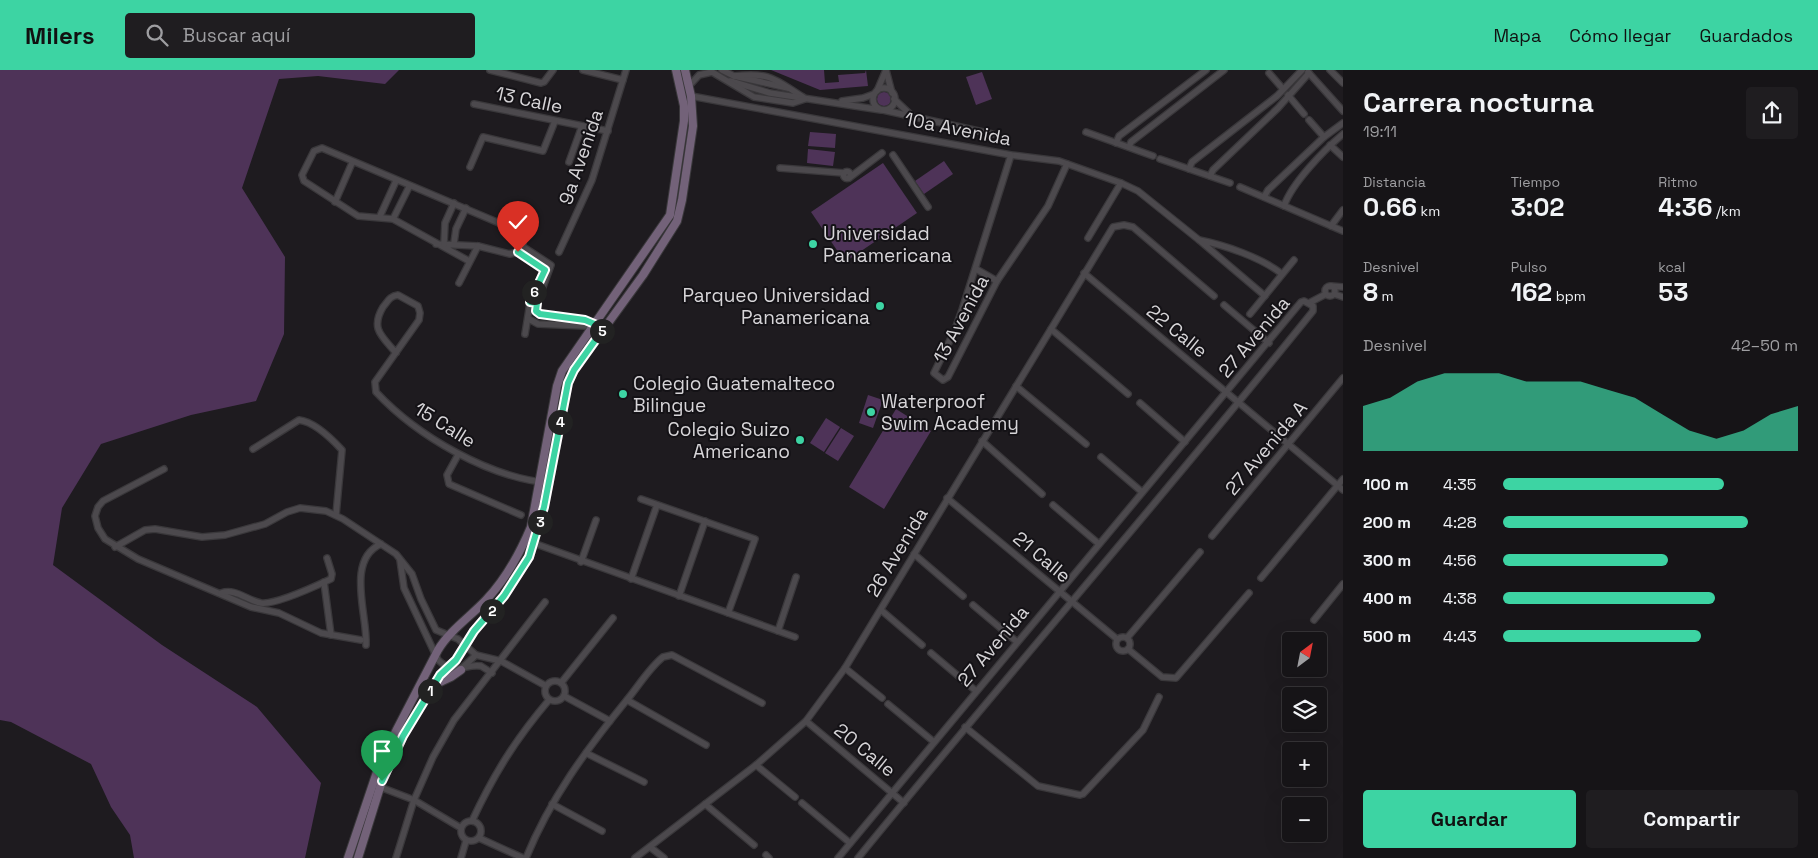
<!DOCTYPE html>
<html lang="es">
<meta charset="utf-8">
<style>
:root{--surface:#161417;--page:#1f1d20;--text:#f1f3f6;--muted:#9e9ea1;--line:#353336;--accent:#3dd4a3}
body{margin:0;font-family:"Space Grotesk",sans-serif;background:var(--page);color:var(--text);height:100vh;display:flex;flex-direction:column;font-size:19px;white-space:nowrap}
*{box-sizing:border-box;margin:0}
p{font-size:16px;color:var(--muted)}
.icon{flex:none;width:28px;height:28px;fill:none;stroke:currentColor;stroke-width:2;stroke-linecap:round;stroke-linejoin:round}
.map{position:relative;flex:1;overflow:hidden}
.side{display:flex;flex-direction:column;background:var(--surface);width:475px}
.side>*{flex:none}
.needle{width:32px;rotate:32deg}
.tools{position:absolute;left:1282px;top:562px;display:grid;gap:10px}
.tools a{display:grid;place-items:center;width:45px;height:45px;border-radius:5px;background:var(--surface);box-shadow:0 5px 20px #0002,0 0 0 1px var(--line);font-size:25px}
.pin{position:absolute;display:grid;place-items:center;width:42px;height:42px;color:#fff;margin:-51px -21px;border-radius:50% 50% 50% 0;rotate:-45deg;box-shadow:0 0 5px #0007}
.pin .icon{rotate:45deg}
.km{position:absolute;width:25px;height:25px;margin:-12px;border-radius:50%;background:#222;color:#fff;font-size:14px;line-height:25px;text-align:center}
.round{display:grid;place-items:center;flex:none;width:52px;height:52px;border-radius:5px;background:var(--page)}
.overview{display:flex;align-items:center;justify-content:space-between;height:85px;padding:0 20px}
h1{font-size:28px;font-weight:800;line-height:38px}
.metrics{display:grid;grid-template-columns:repeat(3,1fr);gap:8px;height:85px;padding:5px 20px}
.metrics div{display:grid;align-content:center}
.metrics b{font-size:25px;font-weight:800}
.metrics small{font-size:14px;font-weight:400}
.metrics p{font-size:14px}
.chart{height:140px;padding:10px 20px}
.chart p{display:flex;justify-content:space-between}
.chart svg{width:100%;height:90px;margin-top:5px;fill:var(--accent);opacity:.7}
.button{display:flex;gap:10px;margin-top:auto;padding:10px 20px}
.button a{flex:1;height:58px;border-radius:5px;background:var(--accent);color:#111;font-size:20px;font-weight:800;line-height:58px;text-align:center}
.button a+a{background:var(--page);color:var(--text)}
ul{padding:0 20px;list-style:none;font-size:16px}
li{display:grid;grid-template-columns:80px 60px 1fr;align-items:center;height:38px}
li i{height:12px;border-radius:6px;background:var(--accent)}
header{display:flex;align-items:center;gap:30px;box-sizing:border-box;height:70px;padding:0 25px;background:var(--accent);color:#111}
header strong{font-size:24px}
nav{display:flex;gap:28px;margin-inline-start:auto;font-size:18px}
.search{width:350px;height:45px;background:var(--page);display:flex;align-items:center;gap:12px;box-sizing:border-box;padding:0 18px;border-radius:5px;color:var(--muted);font-size:19px}
main{display:flex;flex:1;min-height:0}
.map>svg:first-child{display:block}
</style>
<header>
<strong>Milers</strong>
<div class="search"><svg class="icon" aria-label="search" viewBox="0 0 24 24"><circle cx="10" cy="10" r="6"/><path d="M15 15l6 6"/></svg>Buscar aquí</div>
<nav><a>Mapa</a><a>Cómo llegar</a><a>Guardados</a></nav>
</header>
<main>
<div class="map">
<svg width="1343" height="788" viewBox="0 0 1343 788">
<rect width="100%" height="100%" fill="#1e1b1f"/>
<g fill="#4e3358">
<path d="M0 0H399L385 14 318 6 279 9 242 118 285 187 284 264 256 331 191 345 101 374 62 438 53 495 162 575 257 637 321 713 305 788H134L130 765 111 737 91 694 11 652 0 650Z"/>
<path d="M771 0H824L825 13 839 12 838 5 865 3 866 0 868 16 820 20Z"/>
<path d="M982 2 992 29 976 35 966 7Z"/>
<circle cx="884" cy="29" r="7"/>
<path d="M810 62 836 64 835 78 808 76Z"/>
<path d="M808 79 835 82 833 96 807 93Z"/>
<path d="M944 91 953 104 924 124 915 111Z"/>
<path d="M883 93 917 143 845 192 811 142Z"/>
<path d="M868 325 883 330 873 358 859 353Z"/>
<path d="M896 339 931 361 884 439 849 417Z"/>
<path d="M826 348 840 357 824 382 810 373Z"/>
<path d="M841 358 854 366 838 391 825 383Z"/>
</g>
<g fill="none" stroke-linecap="round" stroke-linejoin="round">
<g stroke="#3a383b" stroke-width="8">
<g id="street">
<path d="M490 0 541 13 544 12 553 0"/>
<path d="M583 0 623 10"/>
<path d="M722 0 734 6 788 18"/>
<path d="M886 0 892 23"/>
<path d="M1330 0 1343 13"/>
<path d="M1308 2 1343 41"/>
<path d="M1269 3 1283 19"/>
<path d="M734 6C771 2 774 9 803 27"/>
<path d="M730 11 770 23 881 40"/>
<path d="M689 16 699 5 712 2 754 27 793 33 805 29"/>
<circle cx="884" cy="29" r="11"/>
<path d="M877 21 886 0"/>
<path d="M1288 25 1304 44"/>
<path d="M691 26 1011 85 1059 91 1121 113 1138 121 1199 170"/>
<path d="M894 29 913 47"/>
<path d="M842 31 863 28 874 24"/>
<path d="M474 34 608 61"/>
<path d="M883 40 992 64"/>
<path d="M1309 50 1324 67"/>
<path d="M1086 62 1153 86"/>
<path d="M1116 73 1119 66 1206 0"/>
<path d="M1330 75 1343 87"/>
<path d="M1129 77 1131 72 1224 0"/>
<path d="M893 85 928 137"/>
<path d="M1011 85 962 240 954 262 934 303 943 310 948 307 997 211 1048 136 1067 94"/>
<path d="M1160 89 1230 113"/>
<path d="M569 92 582 56"/>
<path d="M470 97 483 67 543 81 555 51"/>
<path d="M780 98 844 103"/>
<path d="M1189 99 1192 92 1277 26 1302 0"/>
<circle cx="847" cy="105" r="3.5"/>
<path d="M1210 106 1213 100 1278 38 1309 3"/>
<path d="M849 108 882 83"/>
<path d="M1240 117 1343 161"/>
<path d="M1264 127 1268 120 1324 67 1343 53"/>
<path d="M335 132 352 93"/>
<path d="M1284 136C1292 113 1324 80 1343 64"/>
<path d="M380 146 396 111"/>
<path d="M393 149 409 117"/>
<path d="M1331 156 1343 140"/>
<path d="M1088 168 1121 113"/>
<path d="M454 173 456 159 466 138"/>
<path d="M436 174 478 176 510 184 518 182 523 174 520 165 511 158 322 78 314 81 302 105 304 111 358 146 393 149 469 191"/>
<path d="M444 174 445 153 454 133"/>
<path d="M522 176 551 195 537 233 536 241 540 244 585 250 604 258"/>
<path d="M518 182 545 200 531 227 525 264"/>
<path d="M559 182 592 110 626 0"/>
<path d="M976 199 997 211"/>
<path d="M1084 203 1343 420"/>
<path d="M459 213 478 176"/>
<path d="M1331 216 1343 217"/>
<circle cx="1330" cy="221" r="5"/>
<path d="M1334 224 1343 227"/>
<path d="M1265 226 1199 170C1225 175 1262 188 1282 204"/>
<path d="M1309 233 1326 224"/>
<path d="M1224 235 1269 273"/>
<path d="M1250 244 1294 190"/>
<path d="M529 249 538 254 585 256 590 253"/>
<path d="M1051 259 1128 324"/>
<path d="M396 283C382 266 370 259 383 237 388 231 390 226 398 225L418 236 420 243 419 250 375 312 376 322C417 366 489 408 550 413"/>
<path d="M1016 316 1086 374"/>
<path d="M1140 333 1185 372"/>
<path d="M982 371 1042 424"/>
<path d="M253 379 299 350C315 352 331 368 342 380L336 445"/>
<path d="M458 385 447 405 449 414 521 445"/>
<path d="M1101 387 1142 422"/>
<path d="M164 399 103 431 98 437 95 446 98 458 105 469 138 489 251 537 279 543 321 563 361 570"/>
<path d="M947 428 1117 569"/>
<path d="M641 429 755 469 728 543"/>
<path d="M1053 435 1099 474"/>
<path d="M1212 466 1343 308"/>
<path d="M525 470 795 567"/>
<path d="M115 477 145 460 155 459 202 467 225 465 265 454 287 442 300 438 326 441 343 449 396 484 412 504 421 529 436 560 458 569 476 585 501 591 546 616"/>
<path d="M914 484 963 526"/>
<path d="M400 490 404 518 438 590C457 607 465 593 481 596L492 603"/>
<path d="M581 492 596 450"/>
<path d="M1261 508 1343 409"/>
<path d="M631 509 657 435"/>
<path d="M324 512 331 565"/>
<path d="M221 523C236 518 246 530 261 533 276 535 316 516 331 509L332 504 327 488"/>
<path d="M679 526 705 451"/>
<path d="M973 535 1017 572"/>
<path d="M881 540 922 575"/>
<path d="M1314 550 1343 514"/>
<path d="M778 561 796 507"/>
<circle cx="1123" cy="574" r="7"/>
<path d="M1127 568 1200 482"/>
<path d="M366 575C368 546 345 490 381 474"/>
<path d="M1128 579 1162 607 1176 608 1249 523"/>
<path d="M931 583 976 621"/>
<path d="M462 598 476 585"/>
<path d="M845 598 882 628"/>
<circle cx="555" cy="621" r="10"/>
<path d="M561 613 613 548"/>
<path d="M564 626 610 651"/>
<path d="M627 630 706 675"/>
<path d="M888 634 934 672"/>
<path d="M806 651 904 733"/>
<path d="M965 657 1038 716 1080 725 1083 724 1143 660 1159 627"/>
<path d="M586 683 644 712"/>
<path d="M756 695 795 727"/>
<path d="M380 717 414 730 461 758"/>
<path d="M802 733 850 773"/>
<path d="M552 734 602 761"/>
<path d="M705 734 754 775"/>
<circle cx="471" cy="761" r="10"/>
<path d="M472 751C494 704 515 670 549 630"/>
<path d="M479 768 523 788"/>
<path d="M650 777 664 788"/>
<path d="M766 785 769 788"/>
<path d="M396 788 414 730 433 687 454 650 545 532"/>
<path d="M461 788 466 771"/>
<path d="M526 788C550 729 586 680 626 631 638 617 649 598 663 587L672 585 762 633"/>
<path d="M635 788 756 695 806 651 845 598 1113 157 1124 155 1133 157 1214 226"/>
<path d="M838 788 1301 232 1304 231 1313 236V241C1164 426 1008 604 858 788"/>
</g>
</g>
<g stroke="#3a383b" stroke-width="10">
<g id="secondary">
<path d="M434 615 451 607 461 600"/>
<path d="M348 788 381 690 438 580C449 561 471 546 486 530 506 509 520 483 531 457L557 316 562 301 670 145 684 51V36L676 0"/>
<path d="M358 788 382 711 403 666 440 605 456 590 474 561 504 526 529 487 544 437 568 313 574 300 643 205 677 151 682 130 693 56 691 26 685 0"/>
</g>
</g>
<use href="#street" stroke="#4c494d" stroke-width="5.5"/>
<use href="#secondary" stroke="#736279" stroke-width="8"/>
</g>
<g fill="none" stroke-linecap="round" stroke-linejoin="round">
<g stroke="#fff" stroke-width="10">
<path id="route" d="M382 711 403 666 440 605 456 590 474 561 504 526 529 487 544 437 568 313 574 300 604 258 585 250 540 244 536 241 537 233 530 232 545 200 518 182"/>
</g>
<use href="#route" stroke="#3dd4a3" stroke-width="6"/>
</g>
<g fill="#3dd4a3" stroke="#141216" stroke-width="2">
<circle cx="813" cy="174" r="5"/>
<circle cx="880" cy="236" r="5"/>
<circle cx="623" cy="324" r="5"/>
<circle cx="871" cy="342" r="5"/>
<circle cx="800" cy="370" r="5"/>
</g>
<g text-anchor="middle" dominant-baseline="central" stroke-width="4" stroke-linejoin="round" paint-order="stroke">
<g font-size="19" fill="#d7d5d8" stroke="#141216">
<text transform="translate(529 30) rotate(12)">13 Calle</text>
<text transform="translate(958 59) rotate(11)">10a Avenida</text>
<text transform="translate(581 87) rotate(-71)">9a Avenida</text>
<text transform="translate(961 249) rotate(-62)">13 Avenida</text>
<text transform="translate(1177 261) rotate(39)">22 Calle</text>
<text transform="translate(1254 267) rotate(-50)">27 Avenida</text>
<text transform="translate(445 355) rotate(32)">15 Calle</text>
<text transform="translate(1266 378) rotate(-50)">27 Avenida A</text>
<text transform="translate(897 482) rotate(-59)">26 Avenida</text>
<text transform="translate(1042 487) rotate(40)">21 Calle</text>
<text transform="translate(993 576) rotate(-50)">27 Avenida</text>
<text transform="translate(865 680) rotate(39)">20 Calle</text>
</g>
<g font-size="19" fill="#d7d5d8" stroke="#141216" text-anchor="start">
<text x="823" y="163">Universidad<tspan x="823" dy="22">Panamericana</tspan></text>
<text x="870" y="225" text-anchor="end">Parqueo Universidad<tspan x="870" dy="22">Panamericana</tspan></text>
<text x="633" y="313">Colegio Guatemalteco<tspan x="633" dy="22">Bilingue</tspan></text>
<text x="881" y="331">Waterproof<tspan x="881" dy="22">Swim Academy</tspan></text>
<text x="790" y="359" text-anchor="end">Colegio Suizo<tspan x="790" dy="22">Americano</tspan></text>
</g>
</g>
</svg>
<div class="tools">
<a><svg class="needle" viewBox="-14 -14 28 28"><path d="M0-13l5 13h-10z" fill="#e53935"/><path d="M0 13l5-13h-10z" fill="#9e9ea1"/></svg></a>
<a><svg class="icon" aria-label="layers" viewBox="0 0 24 24"><path d="M12 4l9 5-9 5-9-5zM3 14l9 5 9-5"/></svg></a>
<a>+</a>
<a>−</a>
</div>
<div class="pin" style="left:382px;top:711px;background:#1e9e55"><svg class="icon" aria-label="arrive" viewBox="0 0 24 24"><path d="M6 21V4h12l-3 4 3 4H6"/></svg></div>
<div class="pin" style="left:518px;top:182px;background:#d93025"><svg class="icon" aria-label="check" viewBox="0 0 24 24"><path d="M5 12l5 5 9-10"/></svg></div>
<b class="km" style="left:430px;top:621px">1</b>
<b class="km" style="left:492px;top:541px">2</b>
<b class="km" style="left:540px;top:452px">3</b>
<b class="km" style="left:560px;top:352px">4</b>
<b class="km" style="left:602px;top:261px">5</b>
<b class="km" style="left:534px;top:222px">6</b>
</div>
<section class="side">
<div class="overview"><div><h1>Carrera nocturna</h1><p>19:11</p></div><a class="round"><svg class="icon" aria-label="share" viewBox="0 0 24 24"><path d="M12 15V3M7 8l5-5 5 5M5 13v7h14v-7"/></svg></a></div>
<div class="metrics">
<div><p>Distancia</p><b>0.66<small> km</small></b></div>
<div><p>Tiempo</p><b>3:02</b></div>
<div><p>Ritmo</p><b>4:36<small> /km</small></b></div>
</div>
<div class="metrics">
<div><p>Desnivel</p><b>8<small> m</small></b></div>
<div><p>Pulso</p><b>162<small> bpm</small></b></div>
<div><p>kcal</p><b>53</b></div>
</div>
<div class="chart"><p><span>Desnivel</span>42–50 m</p>
<svg viewBox="0 0 160 44" preserveAspectRatio="none"><path d="M0 44V22L10 18L20 10L30 6L40 6L50 6L60 10L70 10L80 10L90 14L100 18L110 26L120 34L130 38L140 34L150 26L160 22V44z"/></svg>
</div>
<ul>
<li><b>100 m</b>4:35<i style="width:75%"></i></li>
<li><b>200 m</b>4:28<i style="width:83%"></i></li>
<li><b>300 m</b>4:56<i style="width:56%"></i></li>
<li><b>400 m</b>4:38<i style="width:72%"></i></li>
<li><b>500 m</b>4:43<i style="width:67%"></i></li>
</ul>
<div class="button"><a>Guardar</a><a>Compartir</a></div>
</section>
</main>
